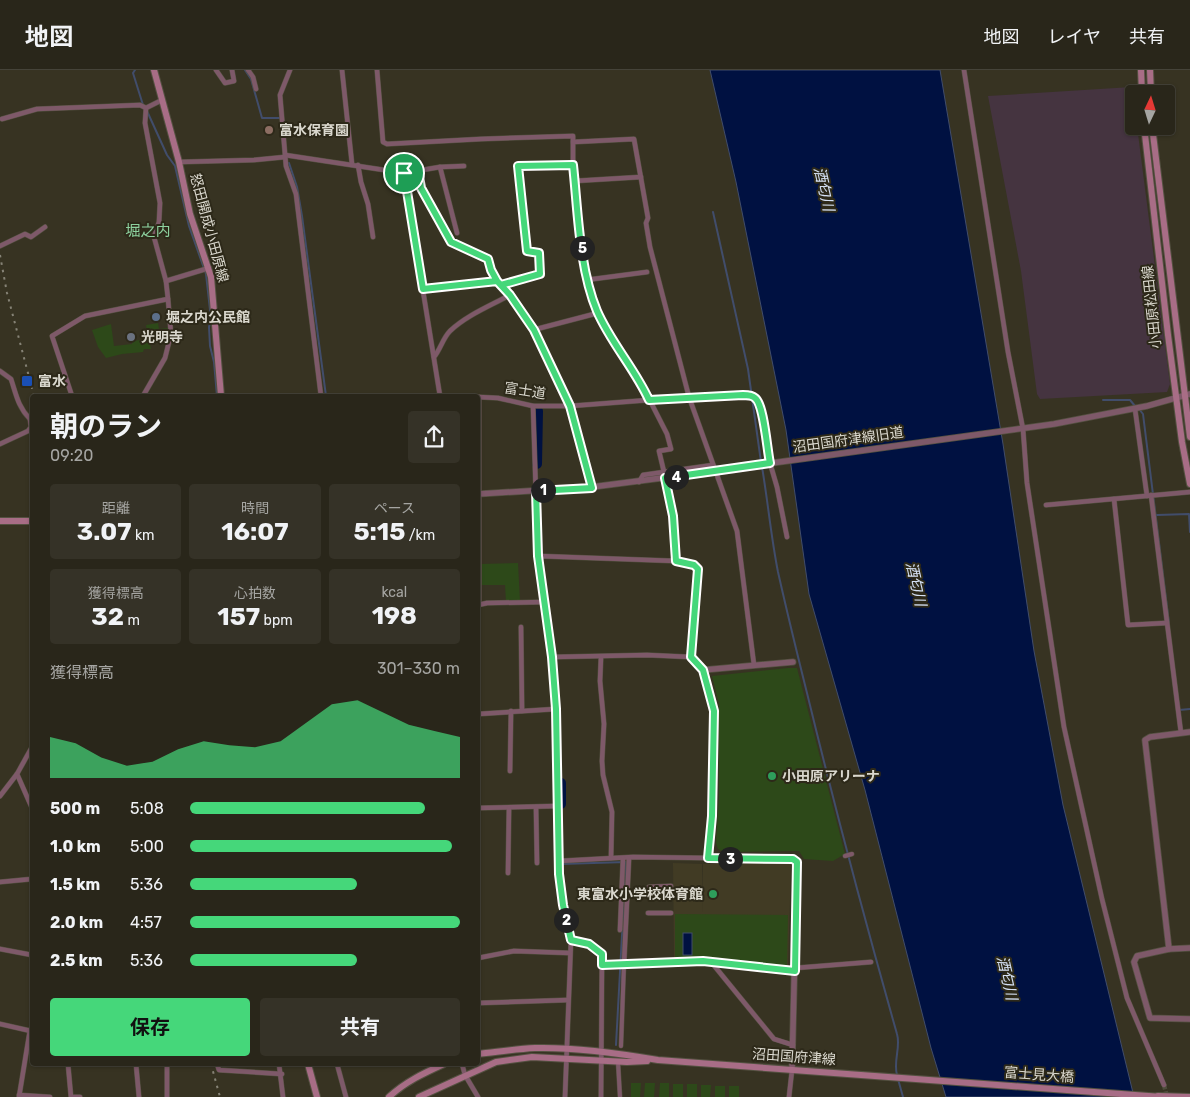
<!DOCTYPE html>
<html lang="ja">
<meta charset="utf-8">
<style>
:root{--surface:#29261a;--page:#353227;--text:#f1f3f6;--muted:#a5a5a2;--line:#454339;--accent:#45d77a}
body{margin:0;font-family:Rubik,"Noto Sans JP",sans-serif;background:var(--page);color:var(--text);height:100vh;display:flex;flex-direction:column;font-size:19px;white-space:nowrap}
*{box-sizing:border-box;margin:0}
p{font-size:16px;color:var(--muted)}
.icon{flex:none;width:28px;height:28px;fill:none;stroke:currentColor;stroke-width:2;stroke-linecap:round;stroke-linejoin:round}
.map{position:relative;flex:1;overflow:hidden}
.details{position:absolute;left:30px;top:324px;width:450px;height:672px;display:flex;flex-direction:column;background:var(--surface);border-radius:5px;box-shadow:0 1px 4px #0004,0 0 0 1px var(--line)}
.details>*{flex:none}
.needle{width:32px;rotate:4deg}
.fabs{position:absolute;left:1125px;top:15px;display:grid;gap:10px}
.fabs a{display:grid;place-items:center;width:50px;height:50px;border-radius:5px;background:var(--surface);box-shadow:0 1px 4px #0004,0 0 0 1px var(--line);font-size:25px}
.pin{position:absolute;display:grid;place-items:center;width:42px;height:42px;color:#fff;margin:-21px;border:2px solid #fff;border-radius:50%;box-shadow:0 1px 5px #0007}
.km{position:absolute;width:25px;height:25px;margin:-12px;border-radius:50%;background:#222;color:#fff;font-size:14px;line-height:25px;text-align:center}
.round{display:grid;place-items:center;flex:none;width:52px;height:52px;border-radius:5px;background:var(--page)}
.overview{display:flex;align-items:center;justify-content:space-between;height:85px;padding:0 20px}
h1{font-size:28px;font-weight:700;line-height:38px}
.figures{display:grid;grid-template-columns:repeat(3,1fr);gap:8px;height:85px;padding:5px 20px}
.figures div{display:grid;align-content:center;border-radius:5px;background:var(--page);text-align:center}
.figures b{font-size:25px;font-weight:700}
.figures small{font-size:14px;font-weight:400}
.figures p{font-size:14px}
.chart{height:140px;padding:10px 20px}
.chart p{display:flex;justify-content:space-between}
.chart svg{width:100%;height:90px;margin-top:5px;fill:var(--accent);opacity:.7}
.button{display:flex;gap:10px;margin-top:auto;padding:10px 20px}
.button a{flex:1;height:58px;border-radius:5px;background:var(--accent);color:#111;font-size:20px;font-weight:700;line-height:58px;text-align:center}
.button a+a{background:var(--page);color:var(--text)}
ul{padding:0 20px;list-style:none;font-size:16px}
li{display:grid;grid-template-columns:80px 60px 1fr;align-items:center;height:38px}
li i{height:12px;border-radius:6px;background:var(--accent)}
header{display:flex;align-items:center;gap:30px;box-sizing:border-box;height:70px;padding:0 25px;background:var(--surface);border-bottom:1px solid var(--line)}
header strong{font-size:24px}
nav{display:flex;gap:28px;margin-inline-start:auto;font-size:18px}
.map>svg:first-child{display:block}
</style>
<header>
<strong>地図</strong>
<nav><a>地図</a><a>レイヤ</a><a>共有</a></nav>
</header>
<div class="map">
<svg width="1190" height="1027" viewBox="0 0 1190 1027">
<rect width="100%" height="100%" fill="#373322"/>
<path fill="#413b24" d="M673 793 702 794 703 843V794L790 793 791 795 788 898 719 892 702 888H674Z"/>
<path fill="#453440" d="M1132 17 1134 56H1137L1170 314 1167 322 1040 329 1037 324 1021 201 988 26Z"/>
<g fill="#2d4919">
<path d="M158 253 159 259 168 258V262H147L146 255Z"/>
<path d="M111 254 114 276 132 274V271L149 269 151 279H144L143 282 122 284 106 288 98 277 92 260Z"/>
<path d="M518 493 520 531 506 532 505 515H480V494Z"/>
<path d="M788 598H797L845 784 833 791 804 789 799 781 724 782 718 779 716 773 719 727V634L712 606Z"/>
<path d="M675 844 788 845 787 896 722 891 716 888 675 887Z"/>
<path d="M631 1013H641L640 1027H631Z"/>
<path d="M645 1013H655L654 1027H644Z"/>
<path d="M660 1013H669V1027H659Z"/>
<rect x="673" y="1014" width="10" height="13"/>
<rect x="687" y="1014" width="10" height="13"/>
<path d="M701 1015H711L710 1027H701Z"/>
<rect x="715" y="1016" width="10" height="11"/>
<rect x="729" y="1016" width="10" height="11"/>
</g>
<g fill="#001141" stroke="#414d6b">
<path d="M710 0H940L1003 374 1034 581 1063 735 1134 1027H946L931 978 865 720 809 524 786 360 736 112Z"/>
<rect x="683" y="863" width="9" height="22"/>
</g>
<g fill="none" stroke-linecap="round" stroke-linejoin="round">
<g stroke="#414d6b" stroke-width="2">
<path d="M135 0 133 3 143 35"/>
<path d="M245 0 251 9 262 48H281"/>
<path d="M147 41 167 85 175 96 189 156 206 204 211 249 209 257 210 276 214 292 217 326"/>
<path d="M289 93 297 117 302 146 326 326"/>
<path d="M713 142 748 299 761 392"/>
<path d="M1103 330H1130L1135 336"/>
<path d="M1139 339 1143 344 1169 553"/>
<path d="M762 397C768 432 771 467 778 502 787 542 797 583 807 623 835 738 865 851 897 964 901 977 893 991 897 1005"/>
<path d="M1157 445 1189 444 1190 462"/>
<path d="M1179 640 1190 639"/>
<path d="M561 794 626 792 616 975"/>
<path d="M898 1009 903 1027"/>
</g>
<g stroke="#001141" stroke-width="10">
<path d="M537 394 538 341"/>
<path d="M561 734V713"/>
</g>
<path stroke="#4f4c3c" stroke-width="4.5" stroke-dasharray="4.5 2" stroke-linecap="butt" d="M1164 1015 1167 1027"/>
<g stroke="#545141" stroke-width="5">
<g id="pedestrian">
<path d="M845 786 852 784"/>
<path d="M621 976 624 894"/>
<path d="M618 992 620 1027"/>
</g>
</g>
<g stroke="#545141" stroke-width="5.5">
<g id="minor">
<path d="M216 0 225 13 234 11 232 0"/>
<path d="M248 0 253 7 256 19"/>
<path d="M290 0 280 25 286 96 296 124 321 326"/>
<path d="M342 0 352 94"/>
<path d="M377 0 383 72 387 74 481 69 573 66V95L586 210 598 243 618 279 641 313 667 364 671 379 659 381 664 402"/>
<path d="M964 0 1008 282 1023 359 1027 413 1064 657 1102 829 1127 928 1164 1015"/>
<path d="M146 38 145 53 160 133 159 152 154 167 166 211"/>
<path d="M2 49 37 39 140 35 146 38 162 30"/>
<path d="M573 72 634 69 648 148 646 153 650 177 689 327 737 461 754 595"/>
<path d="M285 85 404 103 440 326"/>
<path d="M179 92 254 90 285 87"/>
<path d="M358 95 361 112 368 134 373 167"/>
<path d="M440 97 457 163"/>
<path d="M417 100 421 118 451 173 488 189 491 199 497 211 510 225 533 260 570 336 592 417"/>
<path d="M404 103 440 97 464 96"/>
<path d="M574 111 641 107"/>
<path d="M0 176 25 164 31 167 45 157"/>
<path d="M586 210 647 202"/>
<path d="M501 215 540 204 539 183 527 181 518 96 573 95"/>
<path d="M423 219 497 211"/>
<path d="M533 260 598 243"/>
<path d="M434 287C440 280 443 268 450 261 467 245 490 236 510 225"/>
<path d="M0 301 11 309C16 324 18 337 30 349L32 350"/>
<path d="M72 326 52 266 85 246 168 229 166 211 209 198"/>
<path d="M143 326 165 288 171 264 168 229"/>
<path d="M478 327 498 328 533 336H570L689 327 737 325 752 326 759 333 763 344 764 358 770 393 777 417 787 467"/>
<path d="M533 336 538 486 553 587 558 673 559 804 563 835 571 870 565 1027"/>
<path d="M1135 339 1147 426"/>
<path d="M0 374 28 361 31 357 30 349"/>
<path d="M665 408 673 446 676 491 693 495 698 499 691 587"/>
<path d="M639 412 643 405 713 395"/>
<path d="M1151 425 1181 663"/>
<path d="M1114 429 1128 555 1166 553"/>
<path d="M1046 435 1190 422"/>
<path d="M538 486 676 491"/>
<path d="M478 535 487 533 544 532"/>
<path d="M479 535V327"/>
<path d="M521 557 522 641"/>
<path d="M553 587 647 585 691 587 703 600"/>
<path d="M601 587 600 611 604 654 602 691 603 705 612 742 611 788"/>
<path d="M478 644 556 639"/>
<path d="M510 701 511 641"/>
<path d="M17 704 32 738"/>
<path d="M0 726 17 704 32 677"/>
<path d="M536 737 537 793"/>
<path d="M478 738 557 736"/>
<path d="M559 791 633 787 708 788"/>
<path d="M508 803 509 738"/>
<path d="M0 812 32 809"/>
<path d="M649 817 671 816"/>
<path d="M648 843H671"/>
<path d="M620 860 623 788"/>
<path d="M571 870 589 874 602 884 601 1027"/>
<path d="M0 879 32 885"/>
<path d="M478 888 514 881 570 883"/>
<path d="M712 893 795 901"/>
<path d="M624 894 629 788"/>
<path d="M602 895C638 895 676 886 712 893L774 969 793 975"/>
<path d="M795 898 871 892"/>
<path d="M478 933 568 930"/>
<path d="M0 954 31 961"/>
<path d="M68 994 71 1027H80"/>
<path d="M136 994 139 1027"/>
<path d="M167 994V1027"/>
<path d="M217 994 219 1000 282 1004"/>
<path d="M279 994 283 1027"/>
<path d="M337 994 346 1027"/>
<path d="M462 994 465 1005 478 1027"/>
<path d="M19 1025 50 1027"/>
<path d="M19 1027 30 960"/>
<path d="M789 1027 792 1000"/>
</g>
</g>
<g stroke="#545141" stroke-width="7">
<g id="tertiary">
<path d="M765 394 1054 354 1147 336 1190 324"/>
<path d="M478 424 592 417 677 406"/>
<path d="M1190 878 1169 879 1137 886 1134 892 1150 948 1190 949"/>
<path d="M1169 879 1145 670 1150 667 1190 662"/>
<path d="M792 1000 797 792 793 789 708 788 712 746 714 641 703 600 793 592"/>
</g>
</g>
<g stroke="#545141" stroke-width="8">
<g id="secondary">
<path d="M154 0 179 92 190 144 211 207 221 326"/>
<path d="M1141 0 1142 24"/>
<path d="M1150 0 1151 24"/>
<path d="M1144 56 1168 265 1182 372 1190 414"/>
<path d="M1152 56 1190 367"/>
<path d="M0 451H32"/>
<path d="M478 984C497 982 516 979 535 978 576 977 618 983 658 990L1162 1027"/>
<path d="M308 994 317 1027"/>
<path d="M1158 1026 1190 1027"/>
<path d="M389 1027C405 1012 424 1003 444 994"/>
<path d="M419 1027 496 992 532 987 627 992 647 991"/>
</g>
</g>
<use href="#pedestrian" stroke="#7e5969" stroke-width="4"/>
<use href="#minor" stroke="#7e5969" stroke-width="4.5"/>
<use href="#tertiary" stroke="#7e5969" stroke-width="5.5"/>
<use href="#secondary" stroke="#a86d86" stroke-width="6"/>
<g stroke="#868376" stroke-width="2" stroke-dasharray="2.5 5" stroke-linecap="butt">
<path d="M0 185 7 223 34 326"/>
<path d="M211 994 220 1027"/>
</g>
<g stroke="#545141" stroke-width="7" stroke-linecap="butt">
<path id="tertiary-bridge" d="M677 406 765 394"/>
</g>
<use href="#tertiary-bridge" stroke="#7e5969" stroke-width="5.5"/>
</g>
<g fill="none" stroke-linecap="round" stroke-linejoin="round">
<g stroke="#fff" stroke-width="10">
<path id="route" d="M404 103 418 100 421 118 451 172 488 189 491 200 497 211 510 225 534 260 570 336 592 418 536 421 538 486 552 587 556 639 559 804 563 835 571 870 589 874 602 884V895L703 891 795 901 797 792 793 789 708 788 712 746 714 641 703 600 691 587 698 499 694 495 676 491 673 446 665 408 770 393C767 380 764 334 755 328 752 325 747 325 743 325L649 330C635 299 611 273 597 241 579 198 578 141 573 95L518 96 527 181 539 183 540 204 501 215 497 211 423 219 404 103"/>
</g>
<use href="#route" stroke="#45d77a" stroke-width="6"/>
</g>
<circle fill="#8d6e63" stroke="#2d2919" stroke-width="2" cx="269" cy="60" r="5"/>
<circle fill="#5c6f8a" stroke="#2d2919" stroke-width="2" cx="156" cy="247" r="5"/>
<circle fill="#6b7280" stroke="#2d2919" stroke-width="2" cx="131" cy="267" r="5"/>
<rect fill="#1a4fb4" stroke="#2d2919" stroke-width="2" x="21" y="305" width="12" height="12" rx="2.5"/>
<g fill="#2e9e5b" stroke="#2d2919" stroke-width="2">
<circle cx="772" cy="706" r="5"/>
<circle cx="713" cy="824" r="5"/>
</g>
<g text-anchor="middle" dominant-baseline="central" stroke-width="4" stroke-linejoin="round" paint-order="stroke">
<g font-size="14" font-weight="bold" fill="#dad8ce" stroke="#2d2919" text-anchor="start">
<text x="279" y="60">富水保育園</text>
<text x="166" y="247">堀之内公民館</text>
<text x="141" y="267">光明寺</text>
<text x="38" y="311">富水</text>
<text x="782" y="706">小田原アリーナ</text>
<text x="703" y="824" text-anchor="end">東富水小学校体育館</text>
</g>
<g font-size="14" fill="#dad8ce" stroke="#2d2919">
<text transform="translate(209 158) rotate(75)">怒田開成小田原線</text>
<text transform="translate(1152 237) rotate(-96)">小田原松田線</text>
<text transform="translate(525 321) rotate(9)">富士道</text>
<text transform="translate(848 370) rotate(-8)">沼田国府津線旧道</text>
<text transform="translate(794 987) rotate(4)">沼田国府津線</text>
<text transform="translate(1039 1005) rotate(4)">富士見大橋</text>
</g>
<g font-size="15" font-style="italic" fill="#d4e0f4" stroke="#2d2919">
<text transform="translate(824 119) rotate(77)">酒匂川</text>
<text transform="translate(916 514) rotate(77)">酒匂川</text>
<text transform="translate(1007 908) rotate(77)">酒匂川</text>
</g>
<g font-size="15" fill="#8dd19e" stroke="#2d2919">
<text x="148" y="161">堀之内</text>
</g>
</g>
</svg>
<div class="fabs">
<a><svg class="needle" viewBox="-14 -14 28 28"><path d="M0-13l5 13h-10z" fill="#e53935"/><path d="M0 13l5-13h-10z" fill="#a5a5a2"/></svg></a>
</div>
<div class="pin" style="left:404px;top:103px;background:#1e9e55"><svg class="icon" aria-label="arrive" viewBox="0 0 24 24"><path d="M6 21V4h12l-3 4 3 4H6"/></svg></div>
<b class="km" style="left:543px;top:420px">1</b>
<b class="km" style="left:566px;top:850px">2</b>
<b class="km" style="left:730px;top:789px">3</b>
<b class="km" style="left:676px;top:407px">4</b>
<b class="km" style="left:582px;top:178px">5</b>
<section class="details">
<div class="overview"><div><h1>朝のラン</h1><p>09:20</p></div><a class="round"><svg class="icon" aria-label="share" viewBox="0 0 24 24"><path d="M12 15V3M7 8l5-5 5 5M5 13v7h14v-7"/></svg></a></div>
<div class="figures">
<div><p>距離</p><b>3.07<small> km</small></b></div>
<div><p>時間</p><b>16:07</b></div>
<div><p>ペース</p><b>5:15<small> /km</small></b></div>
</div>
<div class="figures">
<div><p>獲得標高</p><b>32<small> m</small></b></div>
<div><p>心拍数</p><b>157<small> bpm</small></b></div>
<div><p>kcal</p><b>198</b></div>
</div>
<div class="chart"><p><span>獲得標高</span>301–330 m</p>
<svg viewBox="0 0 160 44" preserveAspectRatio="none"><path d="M0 44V24L10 27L20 34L30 38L40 36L50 30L60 26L70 28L80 29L90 26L100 17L110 8L120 6L130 12L140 18L150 21L160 24V44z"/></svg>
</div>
<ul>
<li><b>500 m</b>5:08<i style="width:87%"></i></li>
<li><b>1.0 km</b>5:00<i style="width:97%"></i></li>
<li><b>1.5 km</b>5:36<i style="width:62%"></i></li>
<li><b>2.0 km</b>4:57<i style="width:100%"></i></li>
<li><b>2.5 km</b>5:36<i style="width:62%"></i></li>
</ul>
<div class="button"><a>保存</a><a>共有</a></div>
</section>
</div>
